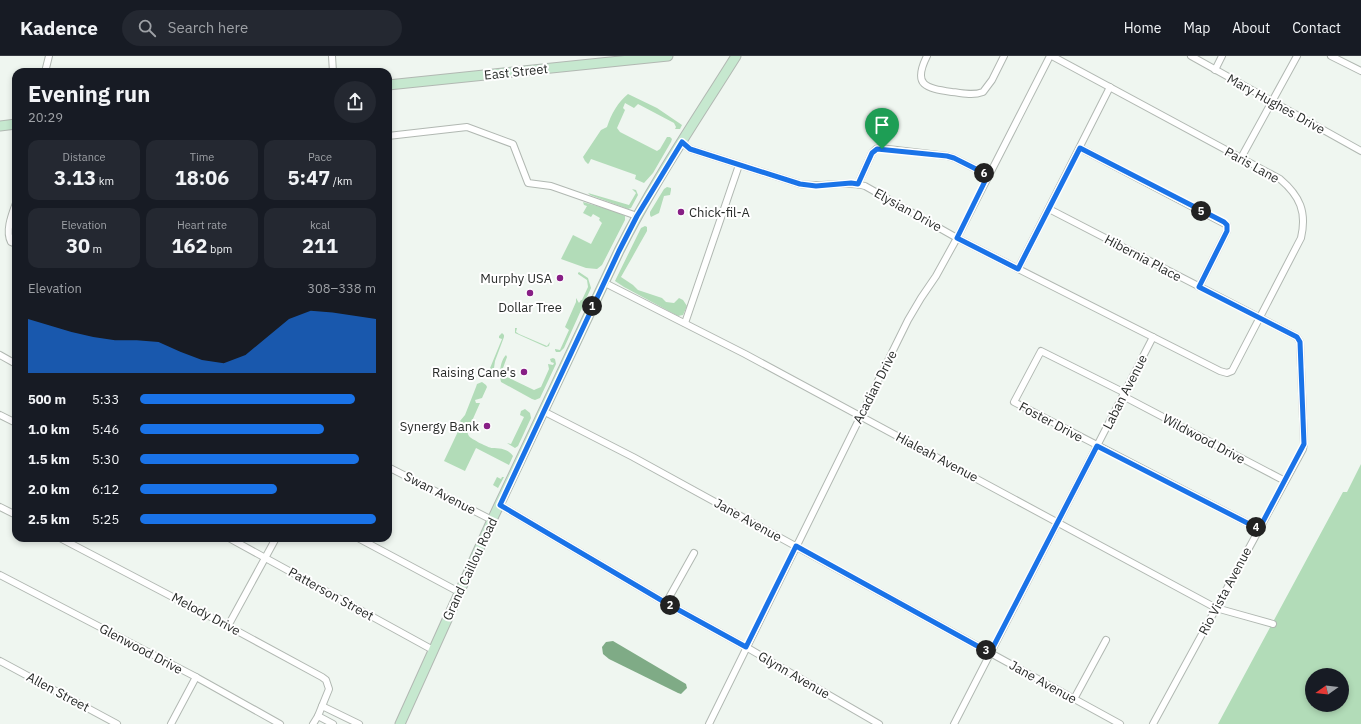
<!DOCTYPE html>
<meta charset="utf-8">
<style>
:root{--surface:#171b24;--page:#242831;--text:#f1f3f6;--muted:#9ea1a6;--line:#363941;--accent:#1a73e8}
body{margin:0;font-family:"IBM Plex Sans",sans-serif;background:var(--page);color:var(--text);height:100vh;display:flex;flex-direction:column;font-size:15px;white-space:nowrap}
*{box-sizing:border-box;margin:0}
p{font-size:13px;color:var(--muted)}
.icon{flex:none;width:22px;height:22px;fill:none;stroke:currentColor;stroke-width:2;stroke-linecap:round;stroke-linejoin:round}
.map{position:relative;flex:1;overflow:hidden}
.sheet{position:absolute;left:12px;top:12px;width:380px;height:474px;display:flex;flex-direction:column;background:var(--surface);border-radius:12px;box-shadow:0 2px 6px #0003}
.sheet>*{flex:none}
.needle{width:26px;rotate:256deg}
.controls{position:absolute;left:1305px;top:612px;display:grid;gap:8px}
.controls a{display:grid;place-items:center;width:44px;height:44px;border-radius:50%;background:var(--surface);box-shadow:0 2px 6px #0003;font-size:20px}
.pin{position:absolute;display:grid;place-items:center;width:34px;height:34px;color:#fff;margin:-41px -17px;border-radius:50% 50% 50% 0;rotate:-45deg;box-shadow:0 0 4px #0007}
.pin .icon{rotate:45deg}
.km{position:absolute;width:20px;height:20px;margin:-10px;border-radius:50%;background:#222;color:#fff;font-size:11px;line-height:20px;text-align:center}
.round{display:grid;place-items:center;flex:none;width:42px;height:42px;border-radius:21px;background:var(--page)}
.summary{display:flex;align-items:center;justify-content:space-between;height:68px;padding:0 16px}
h1{font-size:22px;font-weight:700;line-height:30px}
.figures{display:grid;grid-template-columns:repeat(3,1fr);gap:6px;height:68px;padding:4px 16px}
.figures div{display:grid;align-content:center;border-radius:10px;background:var(--page);text-align:center}
.figures b{font-size:20px;font-weight:700}
.figures small{font-size:11px;font-weight:400}
.figures p{font-size:11px}
.chart{height:112px;padding:8px 16px}
.chart p{display:flex;justify-content:space-between}
.chart svg{width:100%;height:72px;margin-top:4px;fill:var(--accent);opacity:.7}
ul{padding:0 16px;list-style:none;font-size:13px}
li{display:grid;grid-template-columns:64px 48px 1fr;align-items:center;height:30px}
li i{height:10px;border-radius:5px;background:var(--accent)}
header{display:flex;align-items:center;gap:24px;box-sizing:border-box;height:56px;padding:0 20px;background:var(--surface);border-bottom:1px solid var(--line)}
header strong{font-size:19px}
nav{display:flex;gap:22px;margin-inline-start:auto;font-size:14px}
.search{width:280px;height:36px;background:var(--page);display:flex;align-items:center;gap:10px;box-sizing:border-box;padding:0 14px;border-radius:22px;color:var(--muted);font-size:15px}
.map>svg:first-child{display:block}
</style>
<header>
<strong>Kadence</strong>
<div class="search"><svg class="icon" aria-label="search" viewBox="0 0 24 24"><circle cx="10" cy="10" r="6"/><path d="M15 15l6 6"/></svg>Search here</div>
<nav><a>Home</a><a>Map</a><a>About</a><a>Contact</a></nav>
</header>
<div class="map">
<svg width="1361" height="668" viewBox="0 0 1361 668">
<rect width="100%" height="100%" fill="#eff6f0"/>
<g fill="#b2dcb8" fill-rule="evenodd">
<path d="M628 38 657 52 682 69 680 73H675L676 71 674 67 638 48 634 52 625 47 623 52 625 54 617 72 620 76 657 95 660 93 667 81H670L672 83 671 86 653 117 644 127 635 123 636 119 591 103 589 107 588 108 585 105 583 101 601 74 607 71C611 58 618 46 628 38Z"/>
<path d="M667 131 671 132V134L670 139 664 140 659 157 651 161 650 159V156L664 133Z"/>
<path d="M632 133 636 134 638 139 631 152 628 153 590 139 588 137 629 149 636 137Z"/>
<path d="M583 146 618 156 625 160V164L602 209 597 213 586 212 561 203 573 179 591 188 602 167 599 164 600 162 593 158 591 161 583 157 587 150 584 149Z"/>
<path d="M645 170 647 171V175C638 191 629 207 621 221L633 229 638 234 662 242 666 246 674 247 679 242 683 244 687 250 683 259 678 260 624 231 615 225 641 172Z"/>
<path d="M579 216 588 222 591 232 564 292 560 296H556L555 294V293L560 294 569 274 565 271 576 246V242L579 247 581 244H582L588 231 587 224 578 218V217Z"/>
<path d="M515 272H517L516 276 519 278 547 290 550 286 549 290 546 291 515 277Z"/>
<path d="M502 277 504 279V281L495 305 494 312 491 319 488 317 502 283 499 282V280Z"/>
<path d="M506 299 507 301 503 312 507 321 534 334 541 331 549 313 548 308 553 309 554 307 551 306 550 303 553 302 555 303 556 308 540 342 535 344 532 343 501 326C499 318 500 305 506 299Z"/>
<path d="M482 326 486 329 487 331 482 342 475 344 476 347H480L468 374C468 377 467 377 469 380 471 383 489 392 492 392 500 392 508 393 513 400L509 409 476 392 465 415 444 405 462 367 460 365 465 359 476 331 477 328Z"/>
<path d="M525 353 530 357 531 362 518 390 515 392 507 387 511 388 524 361 520 359 521 355Z"/>
<path d="M1361 408V668H1218L1343 436H1347ZM1312 619H1342V649H1312Z"/>
<path d="M497 421 501 423 502 421H504L498 432 493 429Z"/>
</g>
<path fill="#7fab86" d="M613 585 686 628 687 632 681 638 678 637 609 603 603 598 602 591 606 586Z"/>
<g fill="none" stroke-linecap="round" stroke-linejoin="round">
<g stroke="#b1b8b2" stroke-width="8">
<g id="street">
<path d="M332 0 333 16"/>
<path d="M927 0C912 30 926 32 952 36 963 37 972 40 983 36L992 24 1004 0"/>
<path d="M1191 0 1361 95"/>
<path d="M1331 0 1361 15"/>
<path d="M1215 14 1222 0"/>
<path d="M45 16 49 0"/>
<path d="M388 80 467 71 513 88 528 127 551 130 637 160"/>
<path d="M682 86 690 93 800 128C822 132 844 124 865 130L957 182 1220 315 1227 317 1232 315 1301 182C1307 156 1300 140 1280 123L1052 0"/>
<path d="M1080 92 1227 169V175L1199 231"/>
<path d="M1241 102 1297 0"/>
<path d="M858 128 872 97 876 93 880 92 947 100 954 102 988 119"/>
<path d="M16 147C12 158 5 175 11 186L16 188"/>
<path d="M1049 153 1297 281 1300 286 1304 388 1303 393 1153 668"/>
<path d="M1018 213 1110 31"/>
<path d="M603 226 745 298 1216 552 1273 568"/>
<path d="M685 267 739 109"/>
<path d="M0 299 16 308"/>
<path d="M1125 337 1041 295 1014 346 1259 473"/>
<path d="M1123 340 1285 425"/>
<path d="M543 355 633 401 1120 668"/>
<path d="M0 359 16 367"/>
<path d="M388 411 492 464"/>
<path d="M500 449 666 547 746 591 879 668"/>
<path d="M0 451 16 459"/>
<path d="M60 482 228 570 322 621 326 624 329 633 318 660 313 668"/>
<path d="M229 482 433 594"/>
<path d="M358 482 459 536"/>
<path d="M0 519 196 621 280 668"/>
<path d="M666 547 694 497"/>
<path d="M228 570 276 482"/>
<path d="M0 605 117 668"/>
<path d="M1074 643 1106 584"/>
<path d="M322 650 359 668"/>
<path d="M318 660 333 668"/>
<path d="M171 668 196 621"/>
<path d="M709 668 908 264 921 242 936 220 957 182 1050 0"/>
<path d="M954 668 1153 281"/>
</g>
</g>
<g stroke="#b1b8b2" stroke-width="11">
<g id="secondary">
<path d="M388 29 668 0"/>
<path d="M0 70 16 68"/>
<path d="M400 668 492 464 619 195C653 127 696 64 736 0"/>
</g>
</g>
<use href="#street" stroke="#fff" stroke-width="6"/>
<use href="#secondary" stroke="#c6e8cf" stroke-width="9"/>
</g>
<g fill="none" stroke-linecap="round" stroke-linejoin="round">
<g stroke="#fff" stroke-width="8">
<path id="route" d="M682 86 690 93 800 128 816 130 851 127 858 128 872 97 877 93 947 100 954 102 988 119 957 182 1018 213 1080 92 1224 166 1227 169V175L1199 231 1297 281 1300 286 1304 388 1259 473 1097 390 990 597 796 490 746 591 666 547 500 449 619 195 637 160Z"/>
</g>
<use href="#route" stroke="#1a73e8" stroke-width="5"/>
</g>
<g fill="#871f85" stroke="#fff" stroke-width="1.5">
<circle cx="681" cy="156" r="4"/>
<circle cx="560" cy="222" r="4"/>
<circle cx="530" cy="237" r="4"/>
<circle cx="524" cy="316" r="4"/>
<circle cx="487" cy="370" r="4"/>
</g>
<g text-anchor="middle" dominant-baseline="central" stroke-width="4" stroke-linejoin="round" paint-order="stroke">
<g font-size="13" fill="#292c2a" stroke="#fff">
<text transform="translate(516 16) rotate(-6)">East Street</text>
<text transform="translate(1276 48) rotate(29)">Mary Hughes Drive</text>
<text transform="translate(1252 109) rotate(29)">Paris Lane</text>
<text transform="translate(908 154) rotate(29)">Elysian Drive</text>
<text transform="translate(1143 202) rotate(28)">Hibernia Place</text>
<text transform="translate(875 331) rotate(-63)">Acadian Drive</text>
<text transform="translate(1125 336) rotate(-63)">Laban Avenue</text>
<text transform="translate(1051 366) rotate(28)">Foster Drive</text>
<text transform="translate(1204 383) rotate(28)">Wildwood Drive</text>
<text transform="translate(937 401) rotate(28)">Hialeah Avenue</text>
<text transform="translate(440 437) rotate(27)">Swan Avenue</text>
<text transform="translate(748 464) rotate(29)">Jane Avenue</text>
<text transform="translate(470 513) rotate(-65)">Grand Caillou Road</text>
<text transform="translate(1225 535) rotate(-62)">Rio Vista Avenue</text>
<text transform="translate(331 538) rotate(29)">Patterson Street</text>
<text transform="translate(206 558) rotate(28)">Melody Drive</text>
<text transform="translate(141 593) rotate(28)">Glenwood Drive</text>
<text transform="translate(794 619) rotate(30)">Glynn Avenue</text>
<text transform="translate(1043 626) rotate(29)">Jane Avenue</text>
<text transform="translate(58 636) rotate(28)">Allen Street</text>
</g>
<g font-size="13" fill="#292c2a" stroke="#fff" text-anchor="end">
<text x="689" y="156" text-anchor="start">Chick-fil-A</text>
<text x="552" y="222">Murphy USA</text>
<text x="530" y="251" text-anchor="middle">Dollar Tree</text>
<text x="516" y="316">Raising Cane's</text>
<text x="479" y="370">Synergy Bank</text>
</g>
</g>
</svg>
<div class="controls">
<a><svg class="needle" viewBox="-14 -14 28 28"><path d="M0-13l5 13h-10z" fill="#e53935"/><path d="M0 13l5-13h-10z" fill="#9ea1a6"/></svg></a>
</div>
<div class="pin" style="left:882px;top:93px;background:#1e9e55"><svg class="icon" aria-label="arrive" viewBox="0 0 24 24"><path d="M6 21V4h12l-3 4 3 4H6"/></svg></div>
<b class="km" style="left:592px;top:250px">1</b>
<b class="km" style="left:670px;top:549px">2</b>
<b class="km" style="left:986px;top:594px">3</b>
<b class="km" style="left:1256px;top:471px">4</b>
<b class="km" style="left:1201px;top:155px">5</b>
<b class="km" style="left:984px;top:117px">6</b>
<section class="sheet">
<div class="summary"><div><h1>Evening run</h1><p>20:29</p></div><a class="round"><svg class="icon" aria-label="share" viewBox="0 0 24 24"><path d="M12 15V3M7 8l5-5 5 5M5 13v7h14v-7"/></svg></a></div>
<div class="figures">
<div><p>Distance</p><b>3.13<small> km</small></b></div>
<div><p>Time</p><b>18:06</b></div>
<div><p>Pace</p><b>5:47<small> /km</small></b></div>
</div>
<div class="figures">
<div><p>Elevation</p><b>30<small> m</small></b></div>
<div><p>Heart rate</p><b>162<small> bpm</small></b></div>
<div><p>kcal</p><b>211</b></div>
</div>
<div class="chart"><p><span>Elevation</span>308–338 m</p>
<svg viewBox="0 0 160 44" preserveAspectRatio="none"><path d="M0 44V11L10 15L20 19L30 22L40 24L50 24L60 25L70 31L80 36L90 38L100 33L110 22L120 11L130 6L140 7L150 9L160 11V44z"/></svg>
</div>
<ul>
<li><b>500 m</b>5:33<i style="width:91%"></i></li>
<li><b>1.0 km</b>5:46<i style="width:78%"></i></li>
<li><b>1.5 km</b>5:30<i style="width:93%"></i></li>
<li><b>2.0 km</b>6:12<i style="width:58%"></i></li>
<li><b>2.5 km</b>5:25<i style="width:100%"></i></li>
</ul>
</section>
</div>
